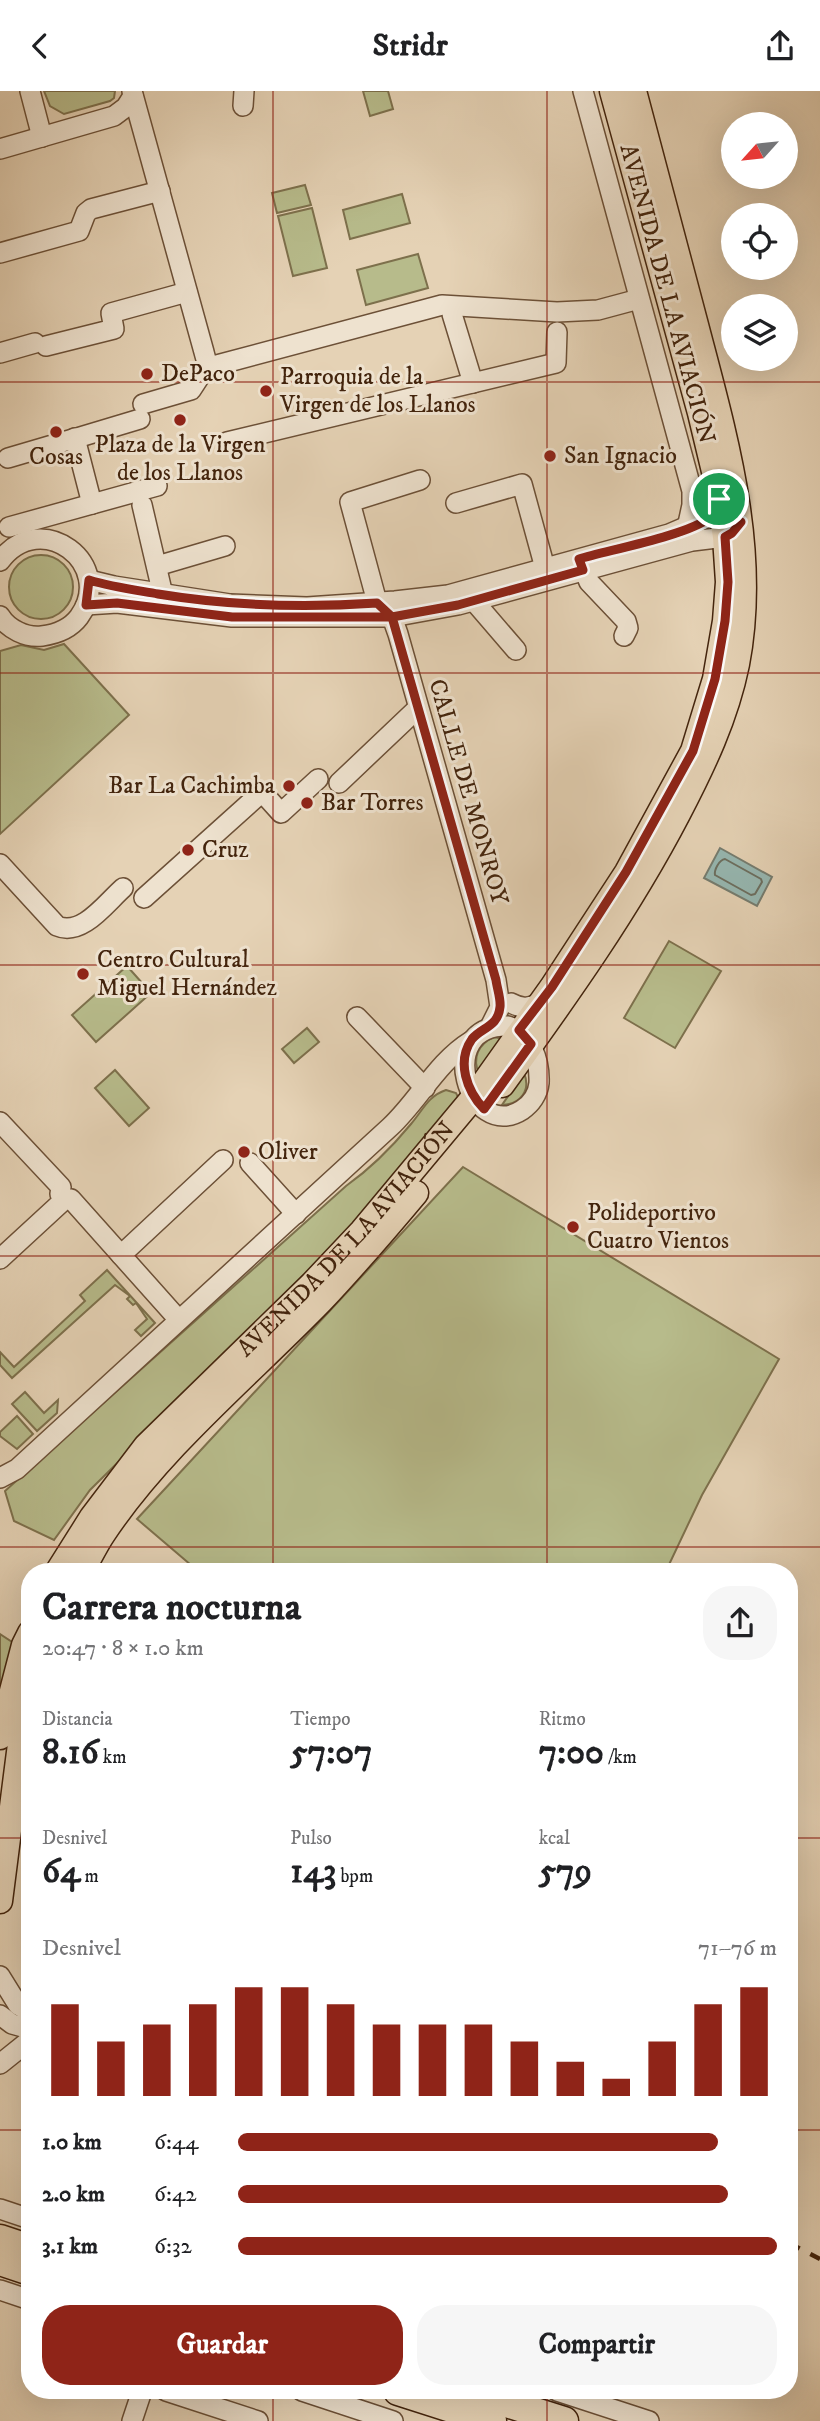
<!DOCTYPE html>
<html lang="es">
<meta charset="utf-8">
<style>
:root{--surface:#fff;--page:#f6f6f6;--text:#202124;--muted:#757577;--accent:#8f2418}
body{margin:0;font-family:"IM FELL DW Pica",serif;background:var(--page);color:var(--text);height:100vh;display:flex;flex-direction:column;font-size:26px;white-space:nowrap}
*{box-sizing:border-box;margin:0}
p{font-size:23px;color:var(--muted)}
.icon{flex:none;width:38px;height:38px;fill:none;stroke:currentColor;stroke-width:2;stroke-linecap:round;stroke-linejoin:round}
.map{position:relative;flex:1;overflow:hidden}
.side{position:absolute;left:21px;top:1472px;width:777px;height:836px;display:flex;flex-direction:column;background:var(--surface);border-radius:28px;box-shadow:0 7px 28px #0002}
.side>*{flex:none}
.needle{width:46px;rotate:243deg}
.controls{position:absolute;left:721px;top:21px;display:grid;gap:14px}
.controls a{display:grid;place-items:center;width:77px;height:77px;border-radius:50%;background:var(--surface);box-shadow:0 7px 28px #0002;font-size:35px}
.pin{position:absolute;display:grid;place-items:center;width:60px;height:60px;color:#fff;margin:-30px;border:4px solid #fff;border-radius:50%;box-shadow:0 2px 7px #0007}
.round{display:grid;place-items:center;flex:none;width:74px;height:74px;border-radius:28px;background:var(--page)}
.summary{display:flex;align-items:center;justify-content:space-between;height:119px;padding:0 21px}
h1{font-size:38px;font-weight:700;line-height:52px}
.stats{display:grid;grid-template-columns:repeat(3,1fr);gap:10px;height:119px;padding:7px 21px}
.stats div{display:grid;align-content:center}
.stats b{font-size:35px;font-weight:700}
.stats small{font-size:19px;font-weight:400}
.stats p{font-size:19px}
.chart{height:196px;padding:14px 21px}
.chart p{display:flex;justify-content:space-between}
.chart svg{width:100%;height:126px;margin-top:7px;stroke:var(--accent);stroke-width:6}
.primary-button{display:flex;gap:14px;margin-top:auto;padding:14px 21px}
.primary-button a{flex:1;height:80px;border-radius:28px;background:var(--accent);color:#fff;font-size:28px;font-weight:700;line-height:80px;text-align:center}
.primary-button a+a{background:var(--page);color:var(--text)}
ul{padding:0 21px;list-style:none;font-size:23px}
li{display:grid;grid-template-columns:112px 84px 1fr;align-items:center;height:52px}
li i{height:18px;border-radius:9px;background:var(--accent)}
header{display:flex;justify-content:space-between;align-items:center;height:91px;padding:0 21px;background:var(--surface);font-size:32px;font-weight:700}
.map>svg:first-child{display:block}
</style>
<header><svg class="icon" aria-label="back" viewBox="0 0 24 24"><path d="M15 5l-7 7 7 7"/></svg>Stridr<svg class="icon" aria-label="share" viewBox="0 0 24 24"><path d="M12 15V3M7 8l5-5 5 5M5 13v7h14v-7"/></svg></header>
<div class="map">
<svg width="820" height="2330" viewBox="0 0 820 2330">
<rect width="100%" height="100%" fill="#e5d2b5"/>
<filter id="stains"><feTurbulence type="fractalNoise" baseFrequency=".00286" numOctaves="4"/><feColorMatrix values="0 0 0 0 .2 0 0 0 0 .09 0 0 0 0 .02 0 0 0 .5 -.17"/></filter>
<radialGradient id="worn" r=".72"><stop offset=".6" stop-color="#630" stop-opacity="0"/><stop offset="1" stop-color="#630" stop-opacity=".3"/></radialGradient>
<g fill="#b7bb8b" stroke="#7d704c" stroke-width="2">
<path d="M44 0H115L114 7 110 10 64 23 50 15Z"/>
<path d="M363 0H388L393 18 370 25Z"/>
<path d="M305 94 311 114 277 122 272 102Z"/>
<path d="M402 103 410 132 350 148 343 119Z"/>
<path d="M312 117 327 177 293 185 278 125Z"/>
<path d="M418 163 428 197 366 214 357 179Z"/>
<circle cx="41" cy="496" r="32"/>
<path d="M64 553 129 624 0 743V560L21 554 44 559Z"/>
<path d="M669 850 721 880 675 957 624 927Z"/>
<path d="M127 875 151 902 96 951 72 924Z"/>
<path d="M307 937 319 951 294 972 282 958Z"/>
<path d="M494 946 503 948 479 983C472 967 478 953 494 946Z"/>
<path d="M115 979 149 1017 129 1035 95 997Z"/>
<path d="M524 982C531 999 521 1013 502 1014Z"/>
<path d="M446 999 456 1002 461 1012 362 1130 90 1399 54 1449 14 1430 5 1400 346 1095C370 1078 392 1056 411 1033 423 1019 428 1005 446 999Z"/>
<path d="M463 1076 779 1268 702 1404 666 1480H198L137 1428Z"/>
<path d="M107 1179 155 1232 141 1245 135 1239 147 1228 136 1212 133 1214 127 1208 130 1205 115 1194 12 1287 0 1274V1261L14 1276 85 1210 80 1204Z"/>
<path d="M25 1301 44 1322 58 1309 57 1322 37 1340 12 1313Z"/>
<path d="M17 1325 33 1343 17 1358 0 1345V1341Z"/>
<path d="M0 1543 26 1560 0 1612Z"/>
</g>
<path fill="#96b7b1" stroke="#757c6f" stroke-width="2" d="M720 757 772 786 757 815 704 787Z"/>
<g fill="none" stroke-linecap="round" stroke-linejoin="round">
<path stroke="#6c6e5f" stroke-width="2" d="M725 768 761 788 762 791 755 803 751 804 715 784C714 779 719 769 725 768Z"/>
<g stroke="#6c5037" stroke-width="22">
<g id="minor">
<path d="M30 0 42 46"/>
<path d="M132 0 204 261C206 269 207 276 217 274L442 214 557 221 598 219 639 208"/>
<path d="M583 0 692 400V414L687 437"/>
<path d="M243 15 244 0"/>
<path d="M0 58 114 25 126 16 133 5"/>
<path d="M0 162 79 140 86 122 91 118 160 100"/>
<path d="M452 223 473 292"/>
<path d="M46 255 114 238 111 222 187 201"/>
<path d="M0 262 35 252"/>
<path d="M143 313 191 299 208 273"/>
<path d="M80 346 140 328"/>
<path d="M75 347 92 413"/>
<path d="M227 351 556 272 557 241"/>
<path d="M8 367 76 347"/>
<path d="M420 389 350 411 377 511 392 526 398 543 496 889 500 916 490 936"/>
<path d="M456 412 522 393 548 488"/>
<path d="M142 414 163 504 169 514"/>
<path d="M9 436 157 395"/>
<path d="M580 469 589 491 626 530 628 537 624 545"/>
<path d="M0 470C41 415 117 474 79 526 70 538 57 543 42 545 26 547 8 538 0 525"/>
<path d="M157 475 225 455"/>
<path d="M473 509 516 559"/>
<path d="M86 514 117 512 232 526H392L458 514 692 450 725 446 741 431 727 423 711 425 669 443 448 504 395 510 307 516 230 513 114 495 89 489"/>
<path d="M339 692 418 617"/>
<path d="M0 773 57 835C82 846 106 812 123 797"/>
<path d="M144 807 262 701 281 722 318 688"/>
<path d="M511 912C522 918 529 917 540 912"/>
<path d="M357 926 425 997"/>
<path d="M508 935C531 942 540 970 539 992 538 1003 531 1013 522 1019 469 1053 432 933 508 935Z"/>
<path d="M0 1031 61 1096 60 1103 64 1109 0 1168"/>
<path d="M250 1072 296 1123"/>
<path d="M71 1108 179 1229"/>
<path d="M121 1164 223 1069"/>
<path d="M0 1387 17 1378 390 1036C419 1009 437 971 471 950"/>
<path d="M0 1885 18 1914 30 1921"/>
<path d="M0 1924 12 1933 30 1938"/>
<path d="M0 1973 30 1949"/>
<path d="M0 2118 30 2128"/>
<path d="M0 2199 30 2209"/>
<path d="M166 2300 258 2330"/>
<path d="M302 2300 393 2330"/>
<path d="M557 2300 649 2330"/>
<path d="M132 2330 142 2300"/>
</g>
</g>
<g stroke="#43240d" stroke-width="27">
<g id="major">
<path d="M502 994C565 907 628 819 678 723 703 675 726 627 737 573 759 459 725 345 696 234 676 156 655 78 634 0"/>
<path id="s1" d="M58 1480 92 1426 146 1355 312 1193 362 1140 473 1007 552 896 627 781 693 660 715 588 725 530 728 491 725 446 717 393 700 322 612 0"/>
<path d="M82 1480C89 1468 95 1455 103 1443 161 1356 248 1285 321 1210 354 1175 385 1139 416 1102"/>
<path d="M0 1646 24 1554 30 1542"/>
<path d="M0 1810 24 1622 30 1606"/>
</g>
</g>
<g stroke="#43240d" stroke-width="31">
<g id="highway">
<path d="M0 2148 30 2158"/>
<path d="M0 2170 30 2180"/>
<path d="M398 2300 492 2330"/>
<path d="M469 2300 564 2330"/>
</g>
</g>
<use href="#minor" stroke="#eee2cf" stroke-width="19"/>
<use href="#major" stroke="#e5d2b5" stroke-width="24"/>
<use href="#highway" stroke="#e5d2b5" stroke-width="28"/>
<path stroke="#43240d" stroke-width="4.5" stroke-dasharray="12 12" stroke-linecap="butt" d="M789 2152 820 2168"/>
</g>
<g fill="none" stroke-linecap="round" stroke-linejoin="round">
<g stroke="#fff" stroke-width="14">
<path id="route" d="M719 408C717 414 715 422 709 427 688 444 609 459 579 468L583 479 458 514 392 526H232L117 512 86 514 89 489C112 496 135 499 158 503 231 515 303 517 377 512L392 526 496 889C497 897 501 908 500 916 498 936 482 936 472 948 456 971 467 1000 484 1018L531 953 519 939 552 896 626 781 693 660 715 588 725 530 728 491 725 446 732 442 741 431 727 423 721 422 719 408"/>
</g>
<use href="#route" stroke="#8f2418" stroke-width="9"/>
</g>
<path fill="none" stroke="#8f2418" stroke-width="2" stroke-opacity="0.55" d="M273 0V1480M547 0V1480M0 291H820M0 582H820M0 874H820M0 1165H820M0 1456H820M0 1747H30M789 1747H820M0 2039H30M789 2039H820M273 2300V2330M547 2300V2330"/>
<g fill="#8f2418" stroke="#eee2cf" stroke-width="2.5">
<circle cx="147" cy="283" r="7"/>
<circle cx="266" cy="300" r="7"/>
<circle cx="180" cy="329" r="7"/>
<circle cx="56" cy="341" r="7"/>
<circle cx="550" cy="365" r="7"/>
<circle cx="289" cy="695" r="7"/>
<circle cx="307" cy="712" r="7"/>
<circle cx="188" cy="759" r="7"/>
<circle cx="83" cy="883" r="7"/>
<circle cx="244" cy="1061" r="7"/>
<circle cx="573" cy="1136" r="7"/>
</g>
<g text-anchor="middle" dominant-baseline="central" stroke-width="6" stroke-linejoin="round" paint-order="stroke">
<g font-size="24" fill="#43240d" stroke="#eee2cf">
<text transform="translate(667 203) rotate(75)">AVENIDA DE LA AVIACIÓN</text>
<text transform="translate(468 701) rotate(74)">CALLE DE MONROY</text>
<text stroke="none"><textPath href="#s1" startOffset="441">AVENIDA DE LA AVIACIÓN</textPath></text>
</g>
<g font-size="24" fill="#43240d" stroke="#eee2cf" text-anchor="start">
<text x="161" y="283">DePaco</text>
<text x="280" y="286">Parroquia de la<tspan x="280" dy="28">Virgen de los Llanos</tspan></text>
<text x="180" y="354" text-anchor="middle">Plaza de la Virgen<tspan x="180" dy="28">de los Llanos</tspan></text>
<text x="564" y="365">San Ignacio</text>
<text x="56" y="366" text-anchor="middle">Cosas</text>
<text x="275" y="695" text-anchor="end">Bar La Cachimba</text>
<text x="321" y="712">Bar Torres</text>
<text x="202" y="759">Cruz</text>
<text x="97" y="869">Centro Cultural<tspan x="97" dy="28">Miguel Hernández</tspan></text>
<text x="258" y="1061">Oliver</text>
<text x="587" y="1122">Polideportivo<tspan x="587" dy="28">Cuatro Vientos</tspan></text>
</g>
</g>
<rect width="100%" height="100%" filter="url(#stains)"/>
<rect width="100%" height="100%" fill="url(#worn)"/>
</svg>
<div class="controls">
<a><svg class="needle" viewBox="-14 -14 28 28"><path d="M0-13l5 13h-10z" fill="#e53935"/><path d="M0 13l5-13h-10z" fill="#757577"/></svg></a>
<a><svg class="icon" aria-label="locate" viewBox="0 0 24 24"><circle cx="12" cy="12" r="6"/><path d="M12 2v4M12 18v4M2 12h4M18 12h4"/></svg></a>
<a><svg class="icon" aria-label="layers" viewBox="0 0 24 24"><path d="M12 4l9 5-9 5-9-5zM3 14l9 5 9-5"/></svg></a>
</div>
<div class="pin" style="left:719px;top:408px;background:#1e9e55"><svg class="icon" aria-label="arrive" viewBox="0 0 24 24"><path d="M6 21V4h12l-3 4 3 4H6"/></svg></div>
<section class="side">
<div class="summary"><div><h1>Carrera nocturna</h1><p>20:47 · 8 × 1.0 km</p></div><a class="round"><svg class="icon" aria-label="share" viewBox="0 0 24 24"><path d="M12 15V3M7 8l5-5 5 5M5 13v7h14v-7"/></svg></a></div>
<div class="stats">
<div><p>Distancia</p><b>8.16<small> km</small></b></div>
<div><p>Tiempo</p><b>57:07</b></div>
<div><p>Ritmo</p><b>7:00<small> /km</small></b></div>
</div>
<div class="stats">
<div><p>Desnivel</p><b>64<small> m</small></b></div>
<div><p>Pulso</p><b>143<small> bpm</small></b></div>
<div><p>kcal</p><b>579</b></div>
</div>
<div class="chart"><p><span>Desnivel</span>71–76 m</p>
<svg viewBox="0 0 160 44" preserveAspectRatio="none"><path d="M5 44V12M15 44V25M25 44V19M35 44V12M45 44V6M55 44V6M65 44V12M75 44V19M85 44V19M95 44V19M105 44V25M115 44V32M125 44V38M135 44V25M145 44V12M155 44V6"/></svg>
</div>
<ul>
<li><b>1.0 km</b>6:44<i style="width:89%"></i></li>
<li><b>2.0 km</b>6:42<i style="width:91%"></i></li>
<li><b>3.1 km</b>6:32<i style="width:100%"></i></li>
</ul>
<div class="primary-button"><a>Guardar</a><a>Compartir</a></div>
</section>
</div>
